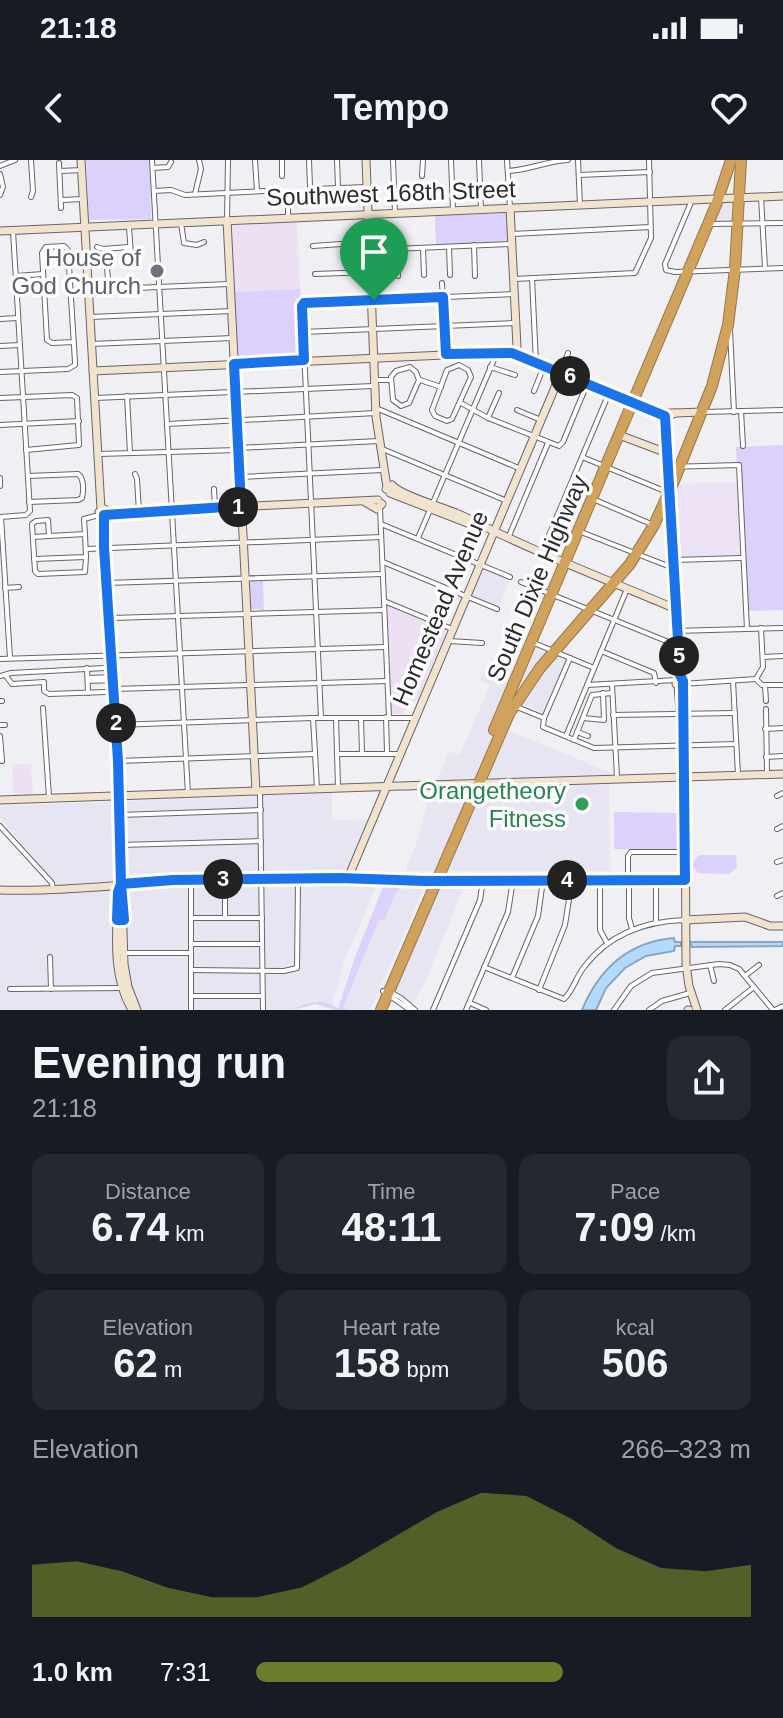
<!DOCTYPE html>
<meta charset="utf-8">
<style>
:root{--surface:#171b24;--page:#242831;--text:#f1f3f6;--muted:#9ea1a6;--accent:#6b7d2c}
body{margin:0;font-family:Helvetica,sans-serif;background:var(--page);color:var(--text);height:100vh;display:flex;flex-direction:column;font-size:30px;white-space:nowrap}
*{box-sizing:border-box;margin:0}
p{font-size:26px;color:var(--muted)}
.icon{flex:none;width:44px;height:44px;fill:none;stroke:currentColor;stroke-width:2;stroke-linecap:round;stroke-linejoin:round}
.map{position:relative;height:850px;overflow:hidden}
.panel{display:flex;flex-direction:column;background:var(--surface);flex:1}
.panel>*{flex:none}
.pin{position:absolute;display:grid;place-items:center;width:68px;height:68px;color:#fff;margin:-82px -34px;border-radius:50% 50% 50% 0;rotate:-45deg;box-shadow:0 0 8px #0007}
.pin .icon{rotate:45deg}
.km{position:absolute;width:40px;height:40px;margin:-20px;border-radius:50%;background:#222;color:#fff;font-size:22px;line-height:40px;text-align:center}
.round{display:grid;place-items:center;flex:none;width:84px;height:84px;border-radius:16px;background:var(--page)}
.head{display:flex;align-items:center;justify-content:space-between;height:136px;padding:0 32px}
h1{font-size:44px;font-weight:600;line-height:60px}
.stats{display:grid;grid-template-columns:repeat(3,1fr);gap:12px;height:136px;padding:8px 32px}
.stats div{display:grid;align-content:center;border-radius:16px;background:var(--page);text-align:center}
.stats b{font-size:40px;font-weight:600}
.stats small{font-size:22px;font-weight:400}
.stats p{font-size:22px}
.chart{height:224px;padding:16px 32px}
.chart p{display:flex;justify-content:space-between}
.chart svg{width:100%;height:144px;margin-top:8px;fill:var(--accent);opacity:.7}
ul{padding:0 32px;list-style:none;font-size:26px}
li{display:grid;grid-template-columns:128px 96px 1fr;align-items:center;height:60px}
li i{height:20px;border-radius:10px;background:var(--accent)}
.status{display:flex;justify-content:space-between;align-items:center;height:56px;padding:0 40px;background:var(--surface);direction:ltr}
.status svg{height:22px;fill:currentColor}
header{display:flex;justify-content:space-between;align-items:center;height:104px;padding:0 32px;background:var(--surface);font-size:36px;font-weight:600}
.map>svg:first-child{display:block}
</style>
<div class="status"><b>21:18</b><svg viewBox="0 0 49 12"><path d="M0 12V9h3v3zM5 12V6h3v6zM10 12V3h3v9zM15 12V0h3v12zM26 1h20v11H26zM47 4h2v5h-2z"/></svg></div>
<header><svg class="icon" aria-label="back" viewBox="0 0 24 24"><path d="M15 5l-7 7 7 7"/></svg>Tempo<svg class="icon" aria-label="heart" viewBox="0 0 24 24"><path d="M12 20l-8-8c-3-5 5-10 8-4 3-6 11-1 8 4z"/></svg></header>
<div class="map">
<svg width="783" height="850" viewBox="0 0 783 850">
<rect width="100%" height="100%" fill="#f0eff4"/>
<g fill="#e8e5f2">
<path d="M720 42H734L733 62H714Z"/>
<path d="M564 346 582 353 569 384 551 376Z"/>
<path d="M483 408 510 419 499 447 471 434Z"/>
<path d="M534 486 567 499 543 554 505 536 493 564 612 613V615L547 618 548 625 609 623 610 711H405L418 679 428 639 449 592 460 594 490 525 480 520 490 501 522 515Z"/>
<path d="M332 633V660L371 659 346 714 137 718 60 726 55 723 0 658V646Z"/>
<path d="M379 721 345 799 332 844 311 842 292 850H0V734H47L185 723Z"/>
<path d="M403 723H422L424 727 409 763 370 850H347L342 848 379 760 385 758 394 736Z"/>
<path d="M438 723H463L462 732 422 829 411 844 392 830Z"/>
</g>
<g fill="#eee0f4">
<path d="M297 62 300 129 233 132 232 65Z"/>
<path d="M392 445 450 470 420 540 410 541 404 554H393L391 551 386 446Z"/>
<path d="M31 604 33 636 14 637 12 605Z"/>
</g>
<path fill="#ece1f5" d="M738 322 742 396 676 397 672 337 677 324Z"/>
<g fill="#dcd0fd">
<path d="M86 0H150L151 59 89 60Z"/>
<path d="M506 53 508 81 436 85 435 56Z"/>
<path d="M300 129 301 142 298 146 300 197 237 200 233 132Z"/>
<path d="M783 285V450L747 451C743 396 738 342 736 287Z"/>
<path d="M252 421H263L264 450 250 449 249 425Z"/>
<path d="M614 652 681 653 682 690 614 689Z"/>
<path d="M699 695H736L737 708 729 714 698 713 692 704Z"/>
<path d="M385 722 403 723 394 736 385 759 379 760 343 847 347 850H335L316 844 292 850C308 842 325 837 338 849L355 797Z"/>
</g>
<g fill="#b2daff" stroke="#8aa6c0" stroke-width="2">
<path d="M674 778 675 782H681V786H675L674 791 646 796 625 808 606 828 596 850H582C599 809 628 782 674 778Z"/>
<path d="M690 782H783V786L692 787Z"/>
</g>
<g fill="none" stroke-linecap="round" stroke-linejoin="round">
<g stroke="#67656a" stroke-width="6">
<g id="street">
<path d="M152 0 188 634"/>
<path d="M255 0 257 31"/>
<path d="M282 0V16"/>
<path d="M309 0 310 26 313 29 367 27"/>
<path d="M337 0 338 28"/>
<path d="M393 0 395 53"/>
<path d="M451 0 453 50"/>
<path d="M479 0 481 50"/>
<path d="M507 0 510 48"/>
<path d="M578 0 580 45"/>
<path d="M59 3 61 48"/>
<path d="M0 6 15 0"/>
<path d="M153 8 168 7 171 2"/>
<path d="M60 11 82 10"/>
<path d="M508 11C529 10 547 1 568 0"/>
<path d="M0 14 3 27 0 35"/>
<path d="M579 15 650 12"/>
<path d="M422 16 423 0"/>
<path d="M154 31 171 30 185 35 264 31"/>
<path d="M195 34 201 9 199 0"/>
<path d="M31 37 33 31 31 0"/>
<path d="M761 37 765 108"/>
<path d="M62 40 83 39"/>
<path d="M692 40 665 104 666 110 675 112 783 108"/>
<path d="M288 41V58"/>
<path d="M227 60 228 0"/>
<path d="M181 63 184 83 197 85 204 82"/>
<path d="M710 64 783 63"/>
<path d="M512 74 650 67"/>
<path d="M474 85 475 116"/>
<path d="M313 86 369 82"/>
<path d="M97 87 103 89 128 87"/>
<path d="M449 87 450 115"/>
<path d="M126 88 127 95H131L129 67"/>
<path d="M423 88 424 115"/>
<path d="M396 89 398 116"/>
<path d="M370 90 512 84"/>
<path d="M107 108 109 129"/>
<path d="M315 114 371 112"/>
<path d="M16 116 43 114"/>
<path d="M532 118 536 203"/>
<path d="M514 119 635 113 651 78 649 0"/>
<path d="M442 123 446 194"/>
<path d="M88 130 229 124"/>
<path d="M90 157 232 151"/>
<path d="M0 159 18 158"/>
<path d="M730 170 734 252"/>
<path d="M303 172 515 163"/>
<path d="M91 184 233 178"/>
<path d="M0 186 20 185"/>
<path d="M459 205 468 210 471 217 452 259 447 261 435 256 432 250 447 210Z"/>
<path d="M410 207 416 212 419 220 409 243 401 246 393 240 391 217 396 211Z"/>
<path d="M490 207 515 215"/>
<path d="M0 212 68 209 75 205V202L68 90 64 86 46 87 42 93 47 180 52 183 74 182"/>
<path d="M561 213 568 193"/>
<path d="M375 220H390"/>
<path d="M420 220 441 227"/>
<path d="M534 231 544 206"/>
<path d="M127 236 130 293"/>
<path d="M0 238 72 235 77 238 79 285 26 290"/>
<path d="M95 238 373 226"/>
<path d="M461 243 488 258 559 286 563 282 587 224"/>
<path d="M376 248 521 309"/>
<path d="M517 250 541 260"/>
<path d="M741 251 743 286"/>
<path d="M702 252 783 250"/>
<path d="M488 258 499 233"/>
<path d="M167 264 376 253"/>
<path d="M0 265 79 261"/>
<path d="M238 288 379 281"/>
<path d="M380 288 507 341"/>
<path d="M98 294 238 290"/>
<path d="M582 297 667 332"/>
<path d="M667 307 739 305 747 469"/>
<path d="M135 314 137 319 139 352"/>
<path d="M28 316 78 314C84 318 84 331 82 338L78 340 29 342"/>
<path d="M241 317 382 310"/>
<path d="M0 318V326"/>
<path d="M214 329 215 347"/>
<path d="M593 339 651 364"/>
<path d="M380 348 389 557"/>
<path d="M0 357 26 355 30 351 13 71"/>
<path d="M1 357 10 498"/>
<path d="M381 364 510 417"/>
<path d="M581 372 668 406"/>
<path d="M85 374 84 359 95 356"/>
<path d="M509 376 548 283"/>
<path d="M33 377 49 376 48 360 36 361 32 364 35 411 38 414 85 412 86 397"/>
<path d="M418 378 496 195"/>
<path d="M86 389 381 377"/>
<path d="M542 392 609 233"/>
<path d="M34 399 86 397 85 374 49 376"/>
<path d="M673 400 742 398"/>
<path d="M383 402 497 449"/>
<path d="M521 422 676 485"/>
<path d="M106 423 383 414"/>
<path d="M5 428 19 427"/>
<path d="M384 441 452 469"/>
<path d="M111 458 384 450"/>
<path d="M675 471 783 468"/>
<path d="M449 481 482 483"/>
<path d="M534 483 594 508"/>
<path d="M601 491 654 513 656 523"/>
<path d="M763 497 783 496"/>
<path d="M570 498 544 558 543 567 594 588 736 584"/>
<path d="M0 499 386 487"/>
<path d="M87 508 88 533"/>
<path d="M0 516 11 513 105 508"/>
<path d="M6 516 12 524 44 522V531L49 534 106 532"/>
<path d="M88 518 113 517"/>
<path d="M756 519 763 507 761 468"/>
<path d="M88 521 113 520"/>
<path d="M733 521 738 615"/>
<path d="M612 524 617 617"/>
<path d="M682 524 756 519 762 525H783"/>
<path d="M587 525 676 520"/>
<path d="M765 526 766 541"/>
<path d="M114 529 387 521"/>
<path d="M0 541H2"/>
<path d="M517 547 544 558"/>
<path d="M43 548 49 637"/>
<path d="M766 549 767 614"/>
<path d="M613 555 735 553"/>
<path d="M386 557 387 592"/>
<path d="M313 558 317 628"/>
<path d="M321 558 302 146 305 143 515 134"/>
<path d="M336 558 338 627"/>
<path d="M361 558 362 594"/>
<path d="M583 558 604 560 603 533"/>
<path d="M0 565H5"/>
<path d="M116 565 313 558H416"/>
<path d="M765 569 783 568"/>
<path d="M577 572 588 576"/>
<path d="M0 576 2 601"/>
<path d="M566 576 627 429"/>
<path d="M574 580 592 535 612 533"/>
<path d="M337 594H400"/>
<path d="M766 597 783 596"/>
<path d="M118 601 315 594"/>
<path d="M260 631 263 850"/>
<path d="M777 636 783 633"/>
<path d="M120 655 261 650"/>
<path d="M0 666 52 723 53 730"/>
<path d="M777 669 783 666"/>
<path d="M120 685 261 681"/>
<path d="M777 702 783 700"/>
<path d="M628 718V696L631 692H685"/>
<path d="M225 719V758"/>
<path d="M600 720V770L607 783"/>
<path d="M629 720V758L632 769"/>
<path d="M191 722V850"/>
<path d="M777 736 783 733"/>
<path d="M192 758H262"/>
<path d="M656 762V720"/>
<path d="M192 784H262"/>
<path d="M122 793H191"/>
<path d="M50 797 51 829"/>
<path d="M710 805 714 821"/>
<path d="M484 807 564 839C573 831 576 817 584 807 609 774 646 761 685 760"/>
<path d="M192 810 284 811 297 808 298 721"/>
<path d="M745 816 759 805"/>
<path d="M512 818 538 756 543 720"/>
<path d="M10 829 122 828"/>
<path d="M539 830 565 765 572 720"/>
<path d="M383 831 410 850"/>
<path d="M392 833 401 838 415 850"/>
<path d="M191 836H262"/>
<path d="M470 843 486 850"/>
<path d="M433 850 480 740 483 720"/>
<path d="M466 850 508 752 513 720"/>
<path d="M614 850 631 826 652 813 719 804 730 805 739 809 773 850"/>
<path d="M649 850 662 841 690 833"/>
<path d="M725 850 754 827"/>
<path d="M775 850 783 846"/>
</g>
</g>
<g stroke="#67656a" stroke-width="9">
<g id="secondary">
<path d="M81 0 101 349"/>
<path d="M366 0 376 257 387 327"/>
<path d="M510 48 517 187 515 194"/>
<path d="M227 60 256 631"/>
<path d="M0 71 783 36"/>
<path d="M93 211 510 192 658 254 669 256 675 253H657"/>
<path d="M675 253 702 252"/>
<path d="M664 254 677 519"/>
<path d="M619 275 667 293"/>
<path d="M386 329 392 325C400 336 447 348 463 356 532 391 605 419 676 449"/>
<path d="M390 333 475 366"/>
<path d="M365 342 377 349 382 344"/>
<path d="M106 350 102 348 99 352 103 362 118 601 124 804 128 827 137 850"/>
<path d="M106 353 378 340"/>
<path d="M678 519 682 521 681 525 676 524Z"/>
<path d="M678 525 685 617 686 804 689 826 697 850"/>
<path d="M429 625 783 614"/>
<path d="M0 640 429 625 407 626"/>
<path d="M348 718 561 213"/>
<path d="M121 724 118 732C117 772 111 815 132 850"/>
<path d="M0 730C78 732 156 720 234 719L685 720"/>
<path d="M685 760 745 757 770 766H783"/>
<path d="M688 850H689"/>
</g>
</g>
<g stroke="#96784c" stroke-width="12">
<g id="highway">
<path d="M494 570 716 45 731 0"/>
<path d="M381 850 509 554 540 508 630 404 654 365 674 321 712 226 728 165 735 109 741 0"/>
</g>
</g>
<use href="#street" stroke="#fff" stroke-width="4"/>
<use href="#secondary" stroke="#f1e3ce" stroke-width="7"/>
<use href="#highway" stroke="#d0a25c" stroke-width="10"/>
</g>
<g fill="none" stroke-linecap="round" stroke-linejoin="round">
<g stroke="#fff" stroke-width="16">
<path id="route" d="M374 140 304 143 302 146 304 200 234 204 241 346 104 355V387L118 601 121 724 124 760H117L118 732 121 724 173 720 340 718 425 721 685 720 683 521 680 515 665 256 512 193 446 194 443 137 374 140"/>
</g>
<use href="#route" stroke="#1a73e8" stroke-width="10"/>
</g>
<circle fill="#6b7280" stroke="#fdfdff" stroke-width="3" cx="157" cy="111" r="8"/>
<circle fill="#2e9e5b" stroke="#fdfdff" stroke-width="3" cx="582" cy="644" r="8"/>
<g text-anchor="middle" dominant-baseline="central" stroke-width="7" stroke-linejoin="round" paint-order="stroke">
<g font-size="24" fill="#2b2b2d" stroke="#fdfdff">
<text transform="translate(391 33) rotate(-2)">Southwest 168th Street</text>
<text transform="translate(537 418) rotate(-67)">South Dixie Highway</text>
<text transform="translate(440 448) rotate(-67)">Homestead Avenue</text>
</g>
<g font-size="24" fill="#5b616d" stroke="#fdfdff" text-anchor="end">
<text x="141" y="97">House of<tspan x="141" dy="28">God Church</tspan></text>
</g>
<g font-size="24" fill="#27864d" stroke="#fdfdff" text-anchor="end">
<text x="566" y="630">Orangetheory<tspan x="566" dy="28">Fitness</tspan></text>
</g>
</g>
</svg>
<div class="pin" style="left:374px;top:140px;background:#1e9e55"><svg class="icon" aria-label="arrive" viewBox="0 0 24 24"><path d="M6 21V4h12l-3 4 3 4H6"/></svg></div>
<b class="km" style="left:238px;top:347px">1</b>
<b class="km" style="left:116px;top:563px">2</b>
<b class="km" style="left:223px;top:719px">3</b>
<b class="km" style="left:567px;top:720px">4</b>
<b class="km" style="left:679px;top:496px">5</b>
<b class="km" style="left:570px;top:216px">6</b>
</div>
<section class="panel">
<div class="head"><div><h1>Evening run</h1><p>21:18</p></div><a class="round"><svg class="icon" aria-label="share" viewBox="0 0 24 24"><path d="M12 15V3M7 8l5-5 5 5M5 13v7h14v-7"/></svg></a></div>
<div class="stats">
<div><p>Distance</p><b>6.74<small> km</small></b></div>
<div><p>Time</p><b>48:11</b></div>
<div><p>Pace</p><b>7:09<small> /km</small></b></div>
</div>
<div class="stats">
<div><p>Elevation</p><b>62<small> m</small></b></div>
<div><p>Heart rate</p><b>158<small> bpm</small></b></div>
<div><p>kcal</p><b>506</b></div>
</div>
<div class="chart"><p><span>Elevation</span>266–323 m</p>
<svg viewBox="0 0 160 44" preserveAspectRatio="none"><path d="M0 44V28L10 27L20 30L30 35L40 38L50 38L60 35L70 28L80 20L90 12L100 6L110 7L120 14L130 23L140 29L150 30L160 28V44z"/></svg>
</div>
<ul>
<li><b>1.0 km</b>7:31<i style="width:62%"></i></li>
</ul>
</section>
